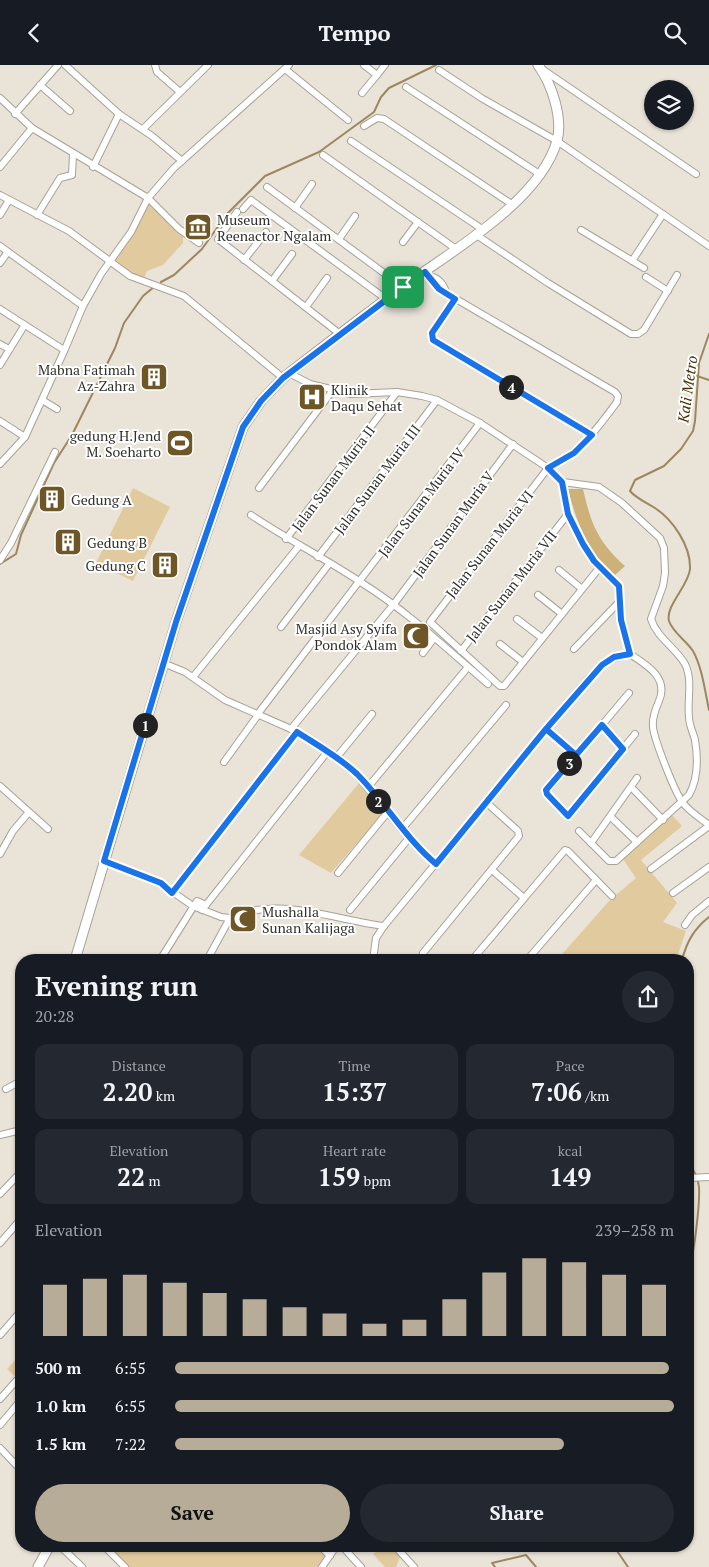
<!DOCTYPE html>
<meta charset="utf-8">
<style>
:root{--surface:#171b24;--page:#242831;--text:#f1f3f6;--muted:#9ea1a6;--accent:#b6ac98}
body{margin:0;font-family:"PT Serif",serif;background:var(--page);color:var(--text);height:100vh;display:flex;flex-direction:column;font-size:19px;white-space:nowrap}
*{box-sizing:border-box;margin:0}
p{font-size:16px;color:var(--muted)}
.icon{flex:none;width:28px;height:28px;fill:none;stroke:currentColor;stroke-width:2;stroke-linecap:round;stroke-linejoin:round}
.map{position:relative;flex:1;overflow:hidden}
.drawer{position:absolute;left:15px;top:889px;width:679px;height:598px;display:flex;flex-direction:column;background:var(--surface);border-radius:20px;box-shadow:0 1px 4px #0004}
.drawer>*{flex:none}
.tools{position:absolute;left:644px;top:15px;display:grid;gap:10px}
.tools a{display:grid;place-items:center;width:50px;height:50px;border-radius:50%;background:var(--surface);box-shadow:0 1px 4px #0004;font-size:25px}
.pin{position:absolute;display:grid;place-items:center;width:42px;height:42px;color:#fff;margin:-21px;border-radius:10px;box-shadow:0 2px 8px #0006}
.km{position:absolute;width:25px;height:25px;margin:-12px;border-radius:50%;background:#222;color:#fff;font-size:14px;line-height:25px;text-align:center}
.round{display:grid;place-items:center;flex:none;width:52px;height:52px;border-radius:26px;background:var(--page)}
.head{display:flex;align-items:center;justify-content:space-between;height:85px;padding:0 20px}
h1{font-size:28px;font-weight:700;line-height:38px}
.metrics{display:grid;grid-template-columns:repeat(3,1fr);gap:8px;height:85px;padding:5px 20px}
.metrics div{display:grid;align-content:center;border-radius:12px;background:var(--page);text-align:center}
.metrics b{font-size:25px;font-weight:700}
.metrics small{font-size:14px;font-weight:400}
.metrics p{font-size:14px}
.chart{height:140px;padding:10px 20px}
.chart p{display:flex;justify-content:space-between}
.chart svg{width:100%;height:90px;margin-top:5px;stroke:var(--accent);stroke-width:6}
.action{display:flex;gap:10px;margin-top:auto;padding:10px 20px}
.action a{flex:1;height:58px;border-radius:30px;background:var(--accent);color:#111;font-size:20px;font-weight:700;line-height:58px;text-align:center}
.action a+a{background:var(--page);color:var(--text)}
ul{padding:0 20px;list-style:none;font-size:16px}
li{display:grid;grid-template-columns:80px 60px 1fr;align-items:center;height:38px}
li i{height:12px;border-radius:6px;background:var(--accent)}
header{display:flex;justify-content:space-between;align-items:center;height:65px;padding:0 20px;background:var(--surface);font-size:22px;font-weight:700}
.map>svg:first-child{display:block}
</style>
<header><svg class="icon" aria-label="back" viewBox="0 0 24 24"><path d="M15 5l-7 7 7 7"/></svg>Tempo<svg class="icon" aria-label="search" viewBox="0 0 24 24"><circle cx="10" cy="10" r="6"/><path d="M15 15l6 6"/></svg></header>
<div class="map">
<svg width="709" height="1502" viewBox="0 0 709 1502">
<rect width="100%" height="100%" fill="#e9e3d8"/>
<g fill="#e1ca9e">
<path d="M148 138 183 169V178L163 200 147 206 144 213 132 210 114 196Z"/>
<path d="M133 423 170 442 133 516 96 498Z"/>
<path d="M360 717 383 748 331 808 299 790Z"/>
<path d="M672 750 682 761 641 795 677 838 663 857 686 866 676 895H557L609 836 636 813 623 794Z"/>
<path d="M21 1289V1317L7 1304Z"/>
<path d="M108 1480H316L326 1492 318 1502H129Z"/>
<path d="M385 1480H392L401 1490 396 1502H385L373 1489Z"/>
</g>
<path fill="#ceb179" d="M568 424H583C591 459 598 477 625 501L615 510C588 488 576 456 568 424Z"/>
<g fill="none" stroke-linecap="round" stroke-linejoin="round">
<g stroke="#9c875e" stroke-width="2">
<path d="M161 217 174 210 202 184 227 149 265 111 319 87 374 47 381 32 389 23 436 0"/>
<path d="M709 269 699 298 695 356 693 366 681 384 664 401 635 415 630 426C637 434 646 437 655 443 673 455 691 481 690 504 689 520 665 541 669 556 673 568 686 575 693 586 702 602 705 626 709 645"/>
<path d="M697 311 709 315"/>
<path d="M0 499 16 489 21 470 54 398 72 370 115 283 124 258 143 231 154 222"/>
<path d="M682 895C687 876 694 864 709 852"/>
<path d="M688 1098C694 1105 698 1112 699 1122 700 1139 694 1192 688 1207"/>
<path d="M613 1480 628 1502"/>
<path d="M495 1502 492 1498 526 1490 536 1502"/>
</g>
<g stroke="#a7a298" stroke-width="8">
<g id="street">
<path d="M65 0 119 49 152 71 182 96"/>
<path d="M155 0 157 7 180 27"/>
<path d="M285 4 348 55"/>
<path d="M542 4 696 109"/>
<path d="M439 5 483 34 557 76 709 181"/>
<path d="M377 10 385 0"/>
<path d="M40 20 70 46"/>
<path d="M406 22 541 110"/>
<path d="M362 28 377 10 364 0"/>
<path d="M0 33 32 63 148 133 179 164 199 178"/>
<path d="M15 49 58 0"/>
<path d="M364 61 377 53 384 54 513 140"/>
<path d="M143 64 208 0"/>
<path d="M351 76 482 164"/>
<path d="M323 90 456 184"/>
<path d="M0 102 32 63"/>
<path d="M93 102 119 49"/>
<path d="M267 122 403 222"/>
<path d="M0 130 69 166 130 211 184 231 283 313"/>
<path d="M295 143 312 119"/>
<path d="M243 144 251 135 386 234"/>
<path d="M237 147 218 174 340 269"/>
<path d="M0 150 9 135"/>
<path d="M37 150 60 113 72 110 73 89"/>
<path d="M581 165 644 203"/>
<path d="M475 169 548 218 631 269H638L644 265 677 210"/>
<path d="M339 174 355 151"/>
<path d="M403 177 418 157"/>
<path d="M0 181 83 241"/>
<path d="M244 195 266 167"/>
<path d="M632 196 663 149"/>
<path d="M0 198 7 188"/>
<path d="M425 207 439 224 615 327 618 331 617 337C597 364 579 389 548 403L430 557 500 621H504L600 502"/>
<path d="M428 211C438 212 443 218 446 227"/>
<path d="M646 212 668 226"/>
<path d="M272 216 292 189"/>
<path d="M455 234 432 268 433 275 592 370"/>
<path d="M306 242 327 213"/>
<path d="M0 244 64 285"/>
<path d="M0 279 9 284"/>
<path d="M0 300 24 261"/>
<path d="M289 308 310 319 351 329 397 327 422 331 437 335 480 358 548 403 563 417 568 449 583 479 594 496 619 521 621 555 630 589"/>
<path d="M42 335 57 344"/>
<path d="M0 356 25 372"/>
<path d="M0 399 25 372 65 284 83 241 101 209 131 167 148 133 174 103 289 0"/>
<path d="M563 417 599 422 622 438 660 473 664 483 665 508 663 521 651 554C657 573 675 582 685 599 693 615 687 635 689 652 689 660 693 667 695 675 698 693 698 714 689 730L616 796H609L579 766"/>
<path d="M259 423 333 325"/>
<path d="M251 450C287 474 326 494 362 518 408 547 447 584 488 619"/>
<path d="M286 474 397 327"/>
<path d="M318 492 437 335"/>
<path d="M0 495 11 478 55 387"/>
<path d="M559 505 582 524"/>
<path d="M538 530 562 549"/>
<path d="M517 554 542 573"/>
<path d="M281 562 329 499"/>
<path d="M500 579 523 597"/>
<path d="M574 584 620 536"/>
<path d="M461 586 568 449"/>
<path d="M423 588 434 573"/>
<path d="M630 589C647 600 669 613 659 636 655 645 652 653 653 662 654 674 675 728 683 738 690 747 700 753 709 760"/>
<path d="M163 598 185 607 225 635 291 664 328 686 356 709 409 773 436 799"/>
<path d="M193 612 299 481"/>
<path d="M257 650 480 358"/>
<path d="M602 660 629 628"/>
<path d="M291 664 394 539 513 379"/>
<path d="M546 664 576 690 546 727 568 751 635 669"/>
<path d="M576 690 602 660 623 684"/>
<path d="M336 693 372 649"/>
<path d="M224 697 258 650"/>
<path d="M0 721 48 764"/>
<path d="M368 722 468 602"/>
<path d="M634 725 663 755"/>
<path d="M613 754 637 777"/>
<path d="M402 764 506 640"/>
<path d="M591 778 637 713"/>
<path d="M0 789 13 766 29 747"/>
<path d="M104 796 161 819 193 841 221 852 230 853"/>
<path d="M651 804 709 761"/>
<path d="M492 805 524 833"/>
<path d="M338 808 387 748"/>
<path d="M172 828 297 667"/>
<path d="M673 828 709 802"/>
<path d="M202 845 328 686"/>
<path d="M350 845 409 773"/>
<path d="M230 853C278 830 334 855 384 861"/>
<path d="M685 860 692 850 709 836"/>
<path d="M423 888 519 771 518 766 487 738"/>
<path d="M160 895 197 836 206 840"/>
<path d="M207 895 230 853"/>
<path d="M373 895 376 873 384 861 589 613 606 596 630 589"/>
<path d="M472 895 565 785 568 786 612 831"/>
<path d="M527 895 596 815"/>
<path d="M6 1024 21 1016"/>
<path d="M0 1070 21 1065"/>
<path d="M688 1113 709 1112"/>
<path d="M0 1129 21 1107"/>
<path d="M0 1178 21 1154"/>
<path d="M0 1270 21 1246"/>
<path d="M0 1334 17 1315"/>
<path d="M0 1360 21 1335"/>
<path d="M0 1383 21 1405"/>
<path d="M59 1480 82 1502"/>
<path d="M103 1480 125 1502"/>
<path d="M319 1480 330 1491"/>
<path d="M341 1480 361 1502"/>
<path d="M394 1480 414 1502"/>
<path d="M322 1502 337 1480"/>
</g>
</g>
<g stroke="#a7a298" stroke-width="11">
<g id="secondary">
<path d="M75 895 176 557 243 362 261 336 283 313C321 283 360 254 398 225 448 188 539 138 557 76 563 53 552 19 538 0"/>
<path d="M38 1502 50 1480"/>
</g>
</g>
<use href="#street" stroke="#fff" stroke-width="6"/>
<use href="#secondary" stroke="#fff" stroke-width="9"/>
</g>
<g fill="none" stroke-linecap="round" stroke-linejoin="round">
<g stroke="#fff" stroke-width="10">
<path id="route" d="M403 222 283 313 261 336 243 362 176 557 104 796 161 818 172 828 297 667C317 680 339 692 357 709 385 737 405 773 436 799L546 664 576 690 602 660 623 684 568 751 547 729 546 725 576 690 546 664 602 600 614 592 630 589 621 555 619 521 594 496 583 479 568 449 562 417 548 403 574 388 592 370 433 275 432 268 455 234 439 224 425 207 403 222"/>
</g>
<use href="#route" stroke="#1a73e8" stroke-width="6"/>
</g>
<defs>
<g id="museum-square" transform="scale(1.4375)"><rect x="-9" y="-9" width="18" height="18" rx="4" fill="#6e5626" stroke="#fff"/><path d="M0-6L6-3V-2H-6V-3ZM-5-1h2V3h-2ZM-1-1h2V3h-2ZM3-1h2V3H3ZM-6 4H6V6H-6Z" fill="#fff"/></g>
<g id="building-square" transform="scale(1.4375)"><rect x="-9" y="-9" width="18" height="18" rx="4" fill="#6e5626" stroke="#fff"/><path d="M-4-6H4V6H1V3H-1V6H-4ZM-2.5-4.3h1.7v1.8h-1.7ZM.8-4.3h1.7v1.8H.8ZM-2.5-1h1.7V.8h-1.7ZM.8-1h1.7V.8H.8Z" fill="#fff"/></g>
<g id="hospital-square" transform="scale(1.4375)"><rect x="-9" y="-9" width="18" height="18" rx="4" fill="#6e5626" stroke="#fff"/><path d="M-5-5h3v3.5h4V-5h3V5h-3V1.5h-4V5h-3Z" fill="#fff"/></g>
<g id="stadium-square" transform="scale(1.4375)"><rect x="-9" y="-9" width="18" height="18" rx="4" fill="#6e5626" stroke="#fff"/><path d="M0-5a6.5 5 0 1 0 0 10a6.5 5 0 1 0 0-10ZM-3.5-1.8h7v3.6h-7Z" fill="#fff"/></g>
<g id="mosque-square" transform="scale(1.4375)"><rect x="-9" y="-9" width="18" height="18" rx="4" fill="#6e5626" stroke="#fff"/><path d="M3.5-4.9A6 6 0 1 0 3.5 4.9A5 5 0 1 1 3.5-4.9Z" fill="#fff"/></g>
</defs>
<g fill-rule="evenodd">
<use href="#museum-square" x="198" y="162"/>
<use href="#building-square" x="154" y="312"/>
<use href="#hospital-square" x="312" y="332"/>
<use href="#stadium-square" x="180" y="378"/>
<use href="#building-square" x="52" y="434"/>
<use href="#building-square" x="68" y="477"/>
<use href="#building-square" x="165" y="500"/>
<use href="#mosque-square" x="416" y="571"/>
<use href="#mosque-square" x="243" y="854"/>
</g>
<g text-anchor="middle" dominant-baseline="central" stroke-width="4" stroke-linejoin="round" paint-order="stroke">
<g font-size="14" fill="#32302b" stroke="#fff" text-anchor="start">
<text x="217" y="154">Museum<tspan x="217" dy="16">Reenactor Ngalam</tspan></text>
<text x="135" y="304" text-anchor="end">Mabna Fatimah<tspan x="135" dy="16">Az-Zahra</tspan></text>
<text x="331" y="324">Klinik<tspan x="331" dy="16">Daqu Sehat</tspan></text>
<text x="161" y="370" text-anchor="end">gedung H.Jend<tspan x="161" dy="16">M. Soeharto</tspan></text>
<text x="71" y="434">Gedung A</text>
<text x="87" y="477">Gedung B</text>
<text x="146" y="500" text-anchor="end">Gedung C</text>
<text x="397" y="563" text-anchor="end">Masjid Asy Syifa<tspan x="397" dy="16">Pondok Alam</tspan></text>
<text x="262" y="846">Mushalla<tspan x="262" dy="16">Sunan Kalijaga</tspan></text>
</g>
<g font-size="14" fill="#32302b" stroke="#fff">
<text transform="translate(333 413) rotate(-53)">Jalan Sunan Muria II</text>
<text transform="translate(377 414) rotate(-53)">Jalan Sunan Muria III</text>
<text transform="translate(421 437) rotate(-53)">Jalan Sunan Muria IV</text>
<text transform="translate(453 459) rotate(-54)">Jalan Sunan Muria V</text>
<text transform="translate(489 479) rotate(-52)">Jalan Sunan Muria VI</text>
<text transform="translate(511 521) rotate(-52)">Jalan Sunan Muria VII</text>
</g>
<g font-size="15" font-style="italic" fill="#443000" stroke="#fff">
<text transform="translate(687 324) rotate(-82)">Kali Metro</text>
</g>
</g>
</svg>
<div class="tools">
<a><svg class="icon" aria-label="layers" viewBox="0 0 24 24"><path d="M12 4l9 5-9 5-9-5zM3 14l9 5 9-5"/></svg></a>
</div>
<div class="pin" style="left:403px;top:222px;background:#1e9e55"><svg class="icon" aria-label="arrive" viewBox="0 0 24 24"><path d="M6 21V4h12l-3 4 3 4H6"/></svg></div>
<b class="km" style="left:145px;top:660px">1</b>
<b class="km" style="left:378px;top:736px">2</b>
<b class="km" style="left:569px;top:698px">3</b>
<b class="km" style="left:511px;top:322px">4</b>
<section class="drawer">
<div class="head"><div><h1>Evening run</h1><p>20:28</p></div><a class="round"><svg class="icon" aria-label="share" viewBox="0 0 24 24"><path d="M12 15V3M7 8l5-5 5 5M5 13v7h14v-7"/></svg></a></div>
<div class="metrics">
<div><p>Distance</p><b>2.20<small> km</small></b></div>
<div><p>Time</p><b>15:37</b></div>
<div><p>Pace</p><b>7:06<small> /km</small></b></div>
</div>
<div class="metrics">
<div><p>Elevation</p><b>22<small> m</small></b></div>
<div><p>Heart rate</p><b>159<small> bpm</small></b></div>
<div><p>kcal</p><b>149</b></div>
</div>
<div class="chart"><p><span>Elevation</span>239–258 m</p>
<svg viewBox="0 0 160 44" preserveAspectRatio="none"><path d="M5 44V19M15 44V16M25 44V14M35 44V18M45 44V23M55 44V26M65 44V30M75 44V33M85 44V38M95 44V36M105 44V26M115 44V13M125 44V6M135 44V8M145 44V14M155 44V19"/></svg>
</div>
<ul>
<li><b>500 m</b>6:55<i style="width:99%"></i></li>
<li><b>1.0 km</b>6:55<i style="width:100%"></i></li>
<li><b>1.5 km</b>7:22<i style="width:78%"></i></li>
</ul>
<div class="action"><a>Save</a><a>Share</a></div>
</section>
</div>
